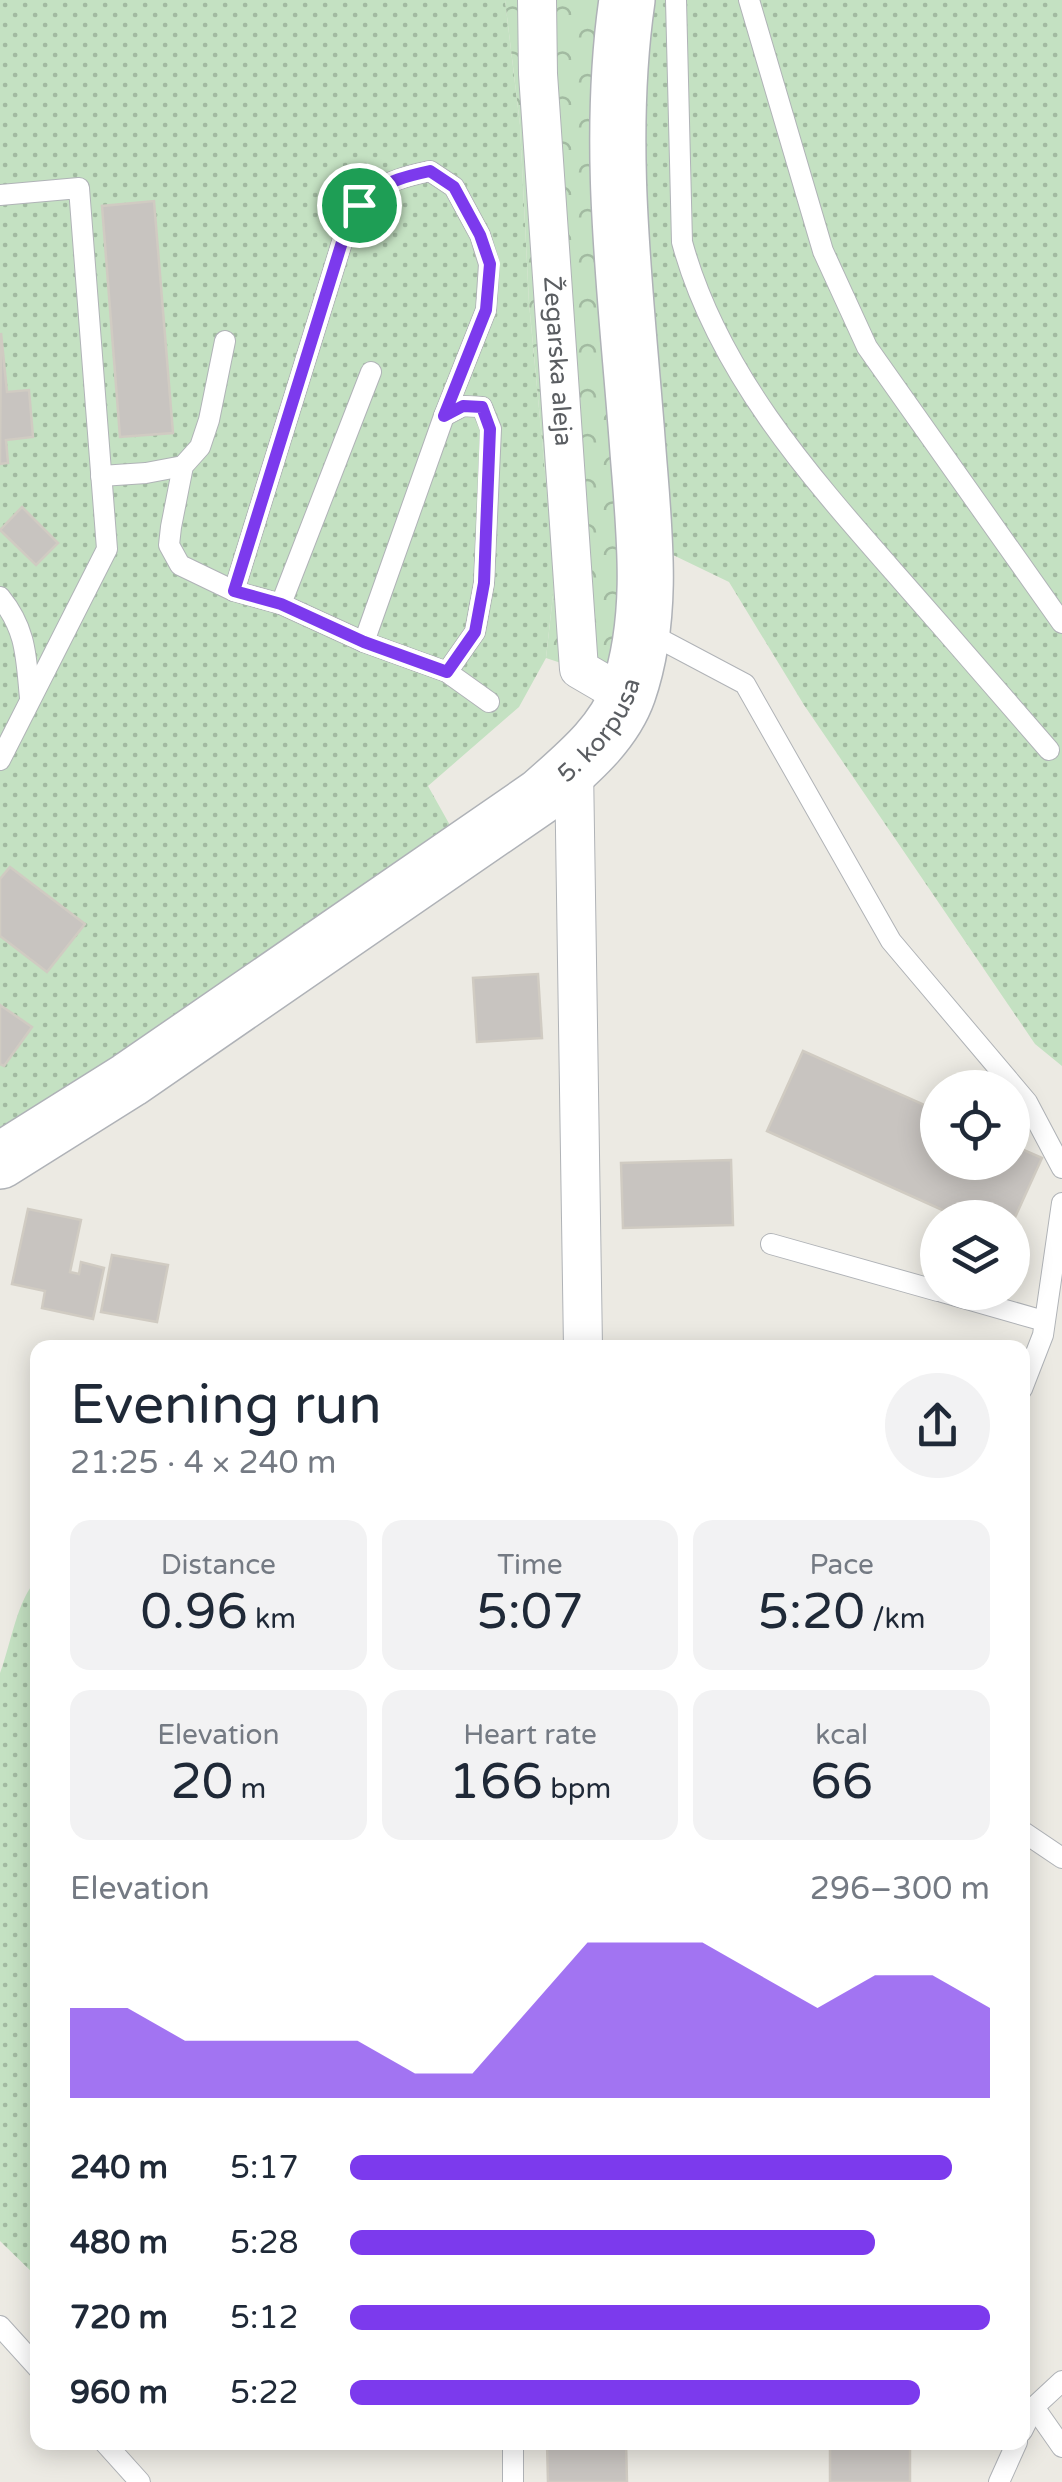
<!DOCTYPE html>
<meta charset="utf-8">
<style>
:root{--surface:#fff;--page:#f2f2f3;--text:#1f2937;--muted:#747a83;--accent:#7c3aed}
body{margin:0;font-family:"Varela Round",sans-serif;background:var(--page);color:var(--text);height:100vh;display:flex;flex-direction:column;font-size:38px;white-space:nowrap}
*{box-sizing:border-box;margin:0}
p{font-size:32px;color:var(--muted)}
.icon{flex:none;width:55px;height:55px;fill:none;stroke:currentColor;stroke-width:2;stroke-linecap:round;stroke-linejoin:round}
.map{position:relative;flex:1;overflow:hidden}
.details{position:absolute;left:30px;top:1340px;width:1000px;height:1110px;display:flex;flex-direction:column;background:var(--surface);border-radius:20px;box-shadow:0 5px 25px #0003}
.details>*{flex:none}
.tools{position:absolute;left:920px;top:1070px;display:grid;gap:20px}
.tools a{display:grid;place-items:center;width:110px;height:110px;border-radius:50%;background:var(--surface);box-shadow:0 5px 25px #0003;font-size:50px}
.pin{position:absolute;display:grid;place-items:center;width:85px;height:85px;color:#fff;margin:-42px;border:5px solid #fff;border-radius:50%;box-shadow:0 2px 10px #0007}
.round{display:grid;place-items:center;flex:none;width:105px;height:105px;border-radius:52px;background:var(--page)}
.headline{display:flex;align-items:center;justify-content:space-between;height:170px;padding:0 40px}
h1{font-size:55px;font-weight:600;line-height:75px}
.stats{display:grid;grid-template-columns:repeat(3,1fr);gap:15px;height:170px;padding:10px 40px}
.stats div{display:grid;align-content:center;border-radius:20px;background:var(--page);text-align:center}
.stats b{font-size:50px;font-weight:600}
.stats small{font-size:28px;font-weight:400}
.stats p{font-size:28px}
.chart{height:280px;padding:20px 40px}
.chart p{display:flex;justify-content:space-between}
.chart svg{width:100%;height:180px;margin-top:10px;fill:var(--accent);opacity:.7}
ul{padding:0 40px;list-style:none;font-size:32px}
li{display:grid;grid-template-columns:160px 120px 1fr;align-items:center;height:75px}
li i{height:25px;border-radius:12px;background:var(--accent)}
.map>svg:first-child{display:block}
</style>
<div class="map">
<svg width="1062" height="2482" viewBox="0 0 1062 2482">
<defs>
<pattern id="grass-dots" width="8" height="8" patternUnits="userSpaceOnUse" patternTransform="scale(2.5)"><rect width="8" height="8" fill="#c4e1c2"/><path d="M2 2h.1M6 6h.1" fill="none" stroke="#a2baa1" stroke-width="1.8" stroke-linecap="round"/></pattern>
<pattern id="park-crowns" width="20" height="18" patternUnits="userSpaceOnUse" patternTransform="scale(2.5)"><rect width="20" height="18" fill="#c4e1c2"/><path d="M2 6a3 3 0 1 1 6 0M12 15a3 3 0 1 1 6 0" fill="none" stroke="#a2baa1"/></pattern>
</defs>
<rect width="100%" height="100%" fill="#eceae3"/>
<g fill="url(#grass-dots)">
<path d="M0 0H505L520 125 529 303 555 577 546 658 519 707 428 786 465 852 0 1161Z"/>
<path d="M627 0H1062V1066L1035 1044 804 705 729 582 644 541Z"/>
<path d="M37 1579V2277L0 2241V1673C11 1644 17 1600 37 1579Z"/>
</g>
<path fill="url(#park-crowns)" d="M505 0H627V697L579 669 546 658 555 577 529 303 520 125Z"/>
<g fill="#c8c4c0" stroke="#d0cbc2" stroke-width="2.5">
<path d="M154 201 173 433 120 437 102 206Z"/>
<path d="M1 333 7 392 29 390 33 437 6 440 8 463 0 464Z"/>
<path d="M22 507 58 543 36 565 0 530Z"/>
<path d="M10 867 85 924 47 972 0 936V879Z"/>
<path d="M538 974 542 1038 477 1042 473 978Z"/>
<path d="M0 1005 32 1027 4 1066 0 1064Z"/>
<path d="M803 1051 938 1111V1162H1012V1145L1042 1158 1012 1224V1218H960L767 1131Z"/>
<path d="M731 1160 733 1225 623 1228 621 1163Z"/>
<path d="M28 1209 81 1220 70 1272 79 1274 81 1262 104 1268 93 1319 42 1308 45 1291 12 1284Z"/>
<path d="M112 1255 168 1265 157 1322 101 1312Z"/>
<path d="M547 2442H626L627 2482H548Z"/>
<rect x="830" y="2442" width="80" height="40"/>
</g>
<g fill="none" stroke-linecap="round" stroke-linejoin="round">
<g stroke="#b0b3b7" stroke-width="22">
<g id="lane">
<path d="M676 0 682 242C717 371 808 474 894 572 946 631 997 690 1049 750"/>
<path d="M749 0 823 251 867 347 1062 623"/>
<path d="M0 195 79 188 107 549 0 760"/>
<path d="M225 341 209 420 200 447 183 466 171 527 169 545 180 565 234 591 281 604 364 642 447 672 489 702"/>
<path d="M444 416 463 406 482 407 491 429 484 583 475 632 447 672"/>
<path d="M101 476 146 473 183 466"/>
<path d="M234 591 343 239C366 191 379 182 430 171L454 187 480 235 489 264 486 310 444 416 364 642"/>
<path d="M0 597C27 630 26 658 30 698"/>
<path d="M281 604 371 372"/>
<path d="M645 631 745 684 891 941 1027 1102 1062 1168"/>
<path d="M771 1244 938 1291"/>
<path d="M942 1292 1044 1321"/>
<path d="M1022 1389 1043 1335 1062 1203"/>
<path d="M1022 1831 1062 1858"/>
<path d="M0 2326 38 2368"/>
<path d="M1034 2407 1062 2447"/>
<path d="M1022 2431 1034 2407 1062 2381"/>
<path d="M104 2442 140 2482"/>
<path d="M513 2442V2482"/>
<path d="M999 2482 1017 2442"/>
</g>
</g>
<g stroke="#b0b3b7" stroke-width="40">
<g id="street">
<path id="s1" d="M537 0 538 74 579 669 627 697"/>
<path d="M574 767 583 1348"/>
</g>
</g>
<g stroke="#afb2b7" stroke-width="58">
<g id="secondary">
<path id="s2" d="M0 1161 129 1080 541 796C573 767 613 736 628 693 656 612 643 522 637 438 626 293 606 145 627 0"/>
</g>
</g>
<use href="#lane" stroke="#fff" stroke-width="20"/>
<use href="#street" stroke="#fff" stroke-width="38"/>
<use href="#secondary" stroke="#fff" stroke-width="55"/>
</g>
<g fill="none" stroke-linecap="round" stroke-linejoin="round">
<g stroke="#fff" stroke-width="20">
<path id="route" d="M430 171 454 187 480 235 490 264 486 310 444 416 463 406 482 407 490 429 484 583 475 632 447 672 364 642 281 604 234 591 343 239C366 191 379 182 430 171Z"/>
</g>
<use href="#route" stroke="#7c3aed" stroke-width="12"/>
</g>
<g text-anchor="middle" dominant-baseline="central" stroke-width="8" stroke-linejoin="round" paint-order="stroke">
<g font-size="25" fill="#5b5e62" stroke="#fff">
<text stroke="none"><textPath href="#s1" startOffset="362">Žegarska aleja</textPath></text>
<text stroke="none"><textPath href="#s2" startOffset="742">5. korpusa</textPath></text>
</g>
</g>
</svg>
<div class="tools">
<a><svg class="icon" aria-label="locate" viewBox="0 0 24 24"><circle cx="12" cy="12" r="6"/><path d="M12 2v4M12 18v4M2 12h4M18 12h4"/></svg></a>
<a><svg class="icon" aria-label="layers" viewBox="0 0 24 24"><path d="M12 4l9 5-9 5-9-5zM3 14l9 5 9-5"/></svg></a>
</div>
<div class="pin" style="left:359px;top:205px;background:#1e9e55"><svg class="icon" aria-label="arrive" viewBox="0 0 24 24"><path d="M6 21V4h12l-3 4 3 4H6"/></svg></div>
<section class="details">
<div class="headline"><div><h1>Evening run</h1><p>21:25 · 4 × 240 m</p></div><a class="round"><svg class="icon" aria-label="share" viewBox="0 0 24 24"><path d="M12 15V3M7 8l5-5 5 5M5 13v7h14v-7"/></svg></a></div>
<div class="stats">
<div><p>Distance</p><b>0.96<small> km</small></b></div>
<div><p>Time</p><b>5:07</b></div>
<div><p>Pace</p><b>5:20<small> /km</small></b></div>
</div>
<div class="stats">
<div><p>Elevation</p><b>20<small> m</small></b></div>
<div><p>Heart rate</p><b>166<small> bpm</small></b></div>
<div><p>kcal</p><b>66</b></div>
</div>
<div class="chart"><p><span>Elevation</span>296–300 m</p>
<svg viewBox="0 0 160 44" preserveAspectRatio="none"><path d="M0 44V22L10 22L20 30L30 30L40 30L50 30L60 38L70 38L80 22L90 6L100 6L110 6L120 14L130 22L140 14L150 14L160 22V44z"/></svg>
</div>
<ul>
<li><b>240 m</b>5:17<i style="width:94%"></i></li>
<li><b>480 m</b>5:28<i style="width:82%"></i></li>
<li><b>720 m</b>5:12<i style="width:100%"></i></li>
<li><b>960 m</b>5:22<i style="width:89%"></i></li>
</ul>
</section>
</div>
